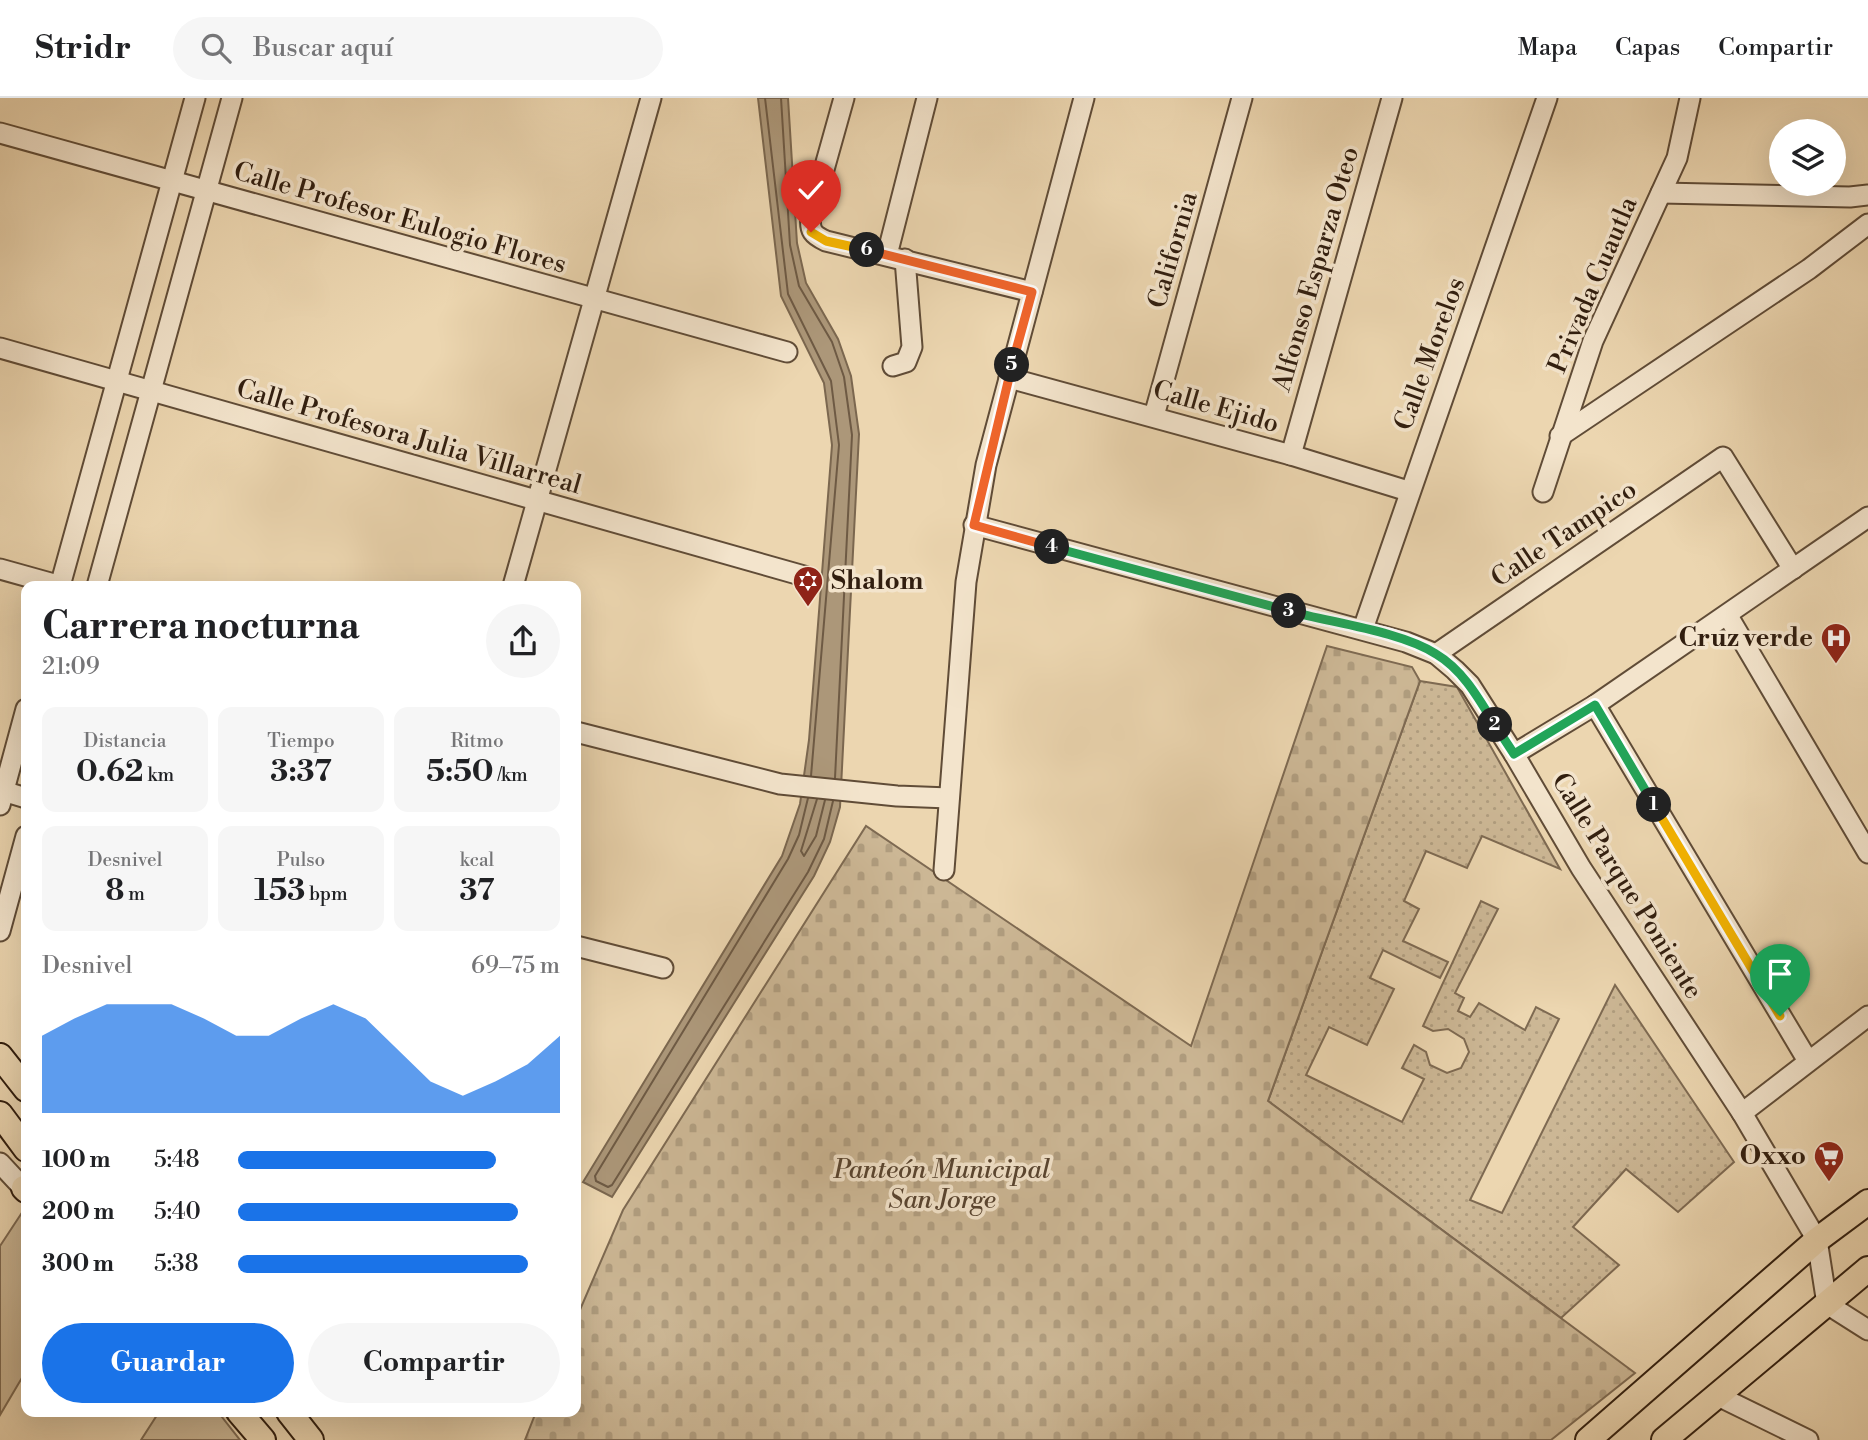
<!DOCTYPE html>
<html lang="es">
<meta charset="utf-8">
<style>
:root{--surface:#fff;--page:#f6f6f6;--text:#202124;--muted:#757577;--line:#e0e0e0;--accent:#1a73e8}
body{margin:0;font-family:"Libre Bodoni",serif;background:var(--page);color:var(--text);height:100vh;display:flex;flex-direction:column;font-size:26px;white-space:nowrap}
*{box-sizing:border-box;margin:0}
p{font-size:23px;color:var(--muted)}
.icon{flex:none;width:38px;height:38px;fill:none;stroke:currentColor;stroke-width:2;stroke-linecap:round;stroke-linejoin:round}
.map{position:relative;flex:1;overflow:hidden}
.panel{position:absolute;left:21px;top:483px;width:560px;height:836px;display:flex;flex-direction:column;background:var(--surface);border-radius:14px;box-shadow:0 7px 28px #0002}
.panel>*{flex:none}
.fabs{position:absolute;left:1769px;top:21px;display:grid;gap:14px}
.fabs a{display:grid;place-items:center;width:77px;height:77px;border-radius:50%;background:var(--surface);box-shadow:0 7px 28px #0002;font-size:35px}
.pin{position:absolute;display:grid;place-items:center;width:60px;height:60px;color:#fff;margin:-72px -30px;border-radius:50% 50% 50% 0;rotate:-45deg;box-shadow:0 0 7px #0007}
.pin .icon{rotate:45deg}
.km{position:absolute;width:35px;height:35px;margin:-18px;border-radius:50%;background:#222;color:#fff;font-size:19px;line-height:35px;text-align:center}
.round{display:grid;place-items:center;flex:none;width:74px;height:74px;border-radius:37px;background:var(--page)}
.head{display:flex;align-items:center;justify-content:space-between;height:119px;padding:0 21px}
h1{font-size:38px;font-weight:700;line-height:52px}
.stats{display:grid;grid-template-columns:repeat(3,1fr);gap:10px;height:119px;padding:7px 21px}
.stats div{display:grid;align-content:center;border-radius:14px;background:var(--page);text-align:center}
.stats b{font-size:30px;font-weight:700}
.stats small{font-size:19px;font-weight:400}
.stats p{font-size:19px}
.chart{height:196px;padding:14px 21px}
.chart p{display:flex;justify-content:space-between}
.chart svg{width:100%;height:126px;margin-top:7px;fill:var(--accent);opacity:.7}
.primary-button{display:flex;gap:14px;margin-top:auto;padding:14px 21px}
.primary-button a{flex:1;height:80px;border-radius:42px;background:var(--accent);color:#fff;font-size:28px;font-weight:700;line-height:80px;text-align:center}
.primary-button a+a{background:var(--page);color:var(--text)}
ul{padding:0 21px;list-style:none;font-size:23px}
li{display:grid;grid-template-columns:112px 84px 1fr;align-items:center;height:52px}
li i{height:18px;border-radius:9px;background:var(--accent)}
header{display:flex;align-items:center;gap:42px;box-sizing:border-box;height:98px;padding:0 35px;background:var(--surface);border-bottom:2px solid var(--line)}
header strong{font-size:33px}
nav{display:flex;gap:38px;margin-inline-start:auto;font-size:24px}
.search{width:490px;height:63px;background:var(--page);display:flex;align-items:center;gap:18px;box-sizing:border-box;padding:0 24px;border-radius:38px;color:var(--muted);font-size:26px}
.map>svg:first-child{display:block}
</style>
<header>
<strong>Stridr</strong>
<div class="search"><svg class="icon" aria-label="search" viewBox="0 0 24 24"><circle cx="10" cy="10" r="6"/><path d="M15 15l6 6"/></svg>Buscar aquí</div>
<nav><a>Mapa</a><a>Capas</a><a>Compartir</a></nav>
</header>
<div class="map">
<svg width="1868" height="1342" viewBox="0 0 1868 1342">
<defs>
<pattern id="grass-dots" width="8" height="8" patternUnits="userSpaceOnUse" patternTransform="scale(1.75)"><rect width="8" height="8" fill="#ccb795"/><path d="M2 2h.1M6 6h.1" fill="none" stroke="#b09d7f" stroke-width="1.8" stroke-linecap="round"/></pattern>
<pattern id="cemetery-stones" width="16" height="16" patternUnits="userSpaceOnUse" patternTransform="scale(1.75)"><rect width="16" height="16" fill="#ccb795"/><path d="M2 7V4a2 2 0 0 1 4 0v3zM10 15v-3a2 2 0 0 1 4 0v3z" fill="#b09d7f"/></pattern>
</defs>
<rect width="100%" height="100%" fill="#ecd6b0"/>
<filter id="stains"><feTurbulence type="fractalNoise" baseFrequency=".00286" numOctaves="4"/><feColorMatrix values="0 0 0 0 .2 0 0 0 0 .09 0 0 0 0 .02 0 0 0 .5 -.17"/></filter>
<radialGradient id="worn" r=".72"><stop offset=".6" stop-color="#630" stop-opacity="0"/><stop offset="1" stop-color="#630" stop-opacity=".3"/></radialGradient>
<path fill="url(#grass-dots)" stroke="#7e6a52" stroke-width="2" d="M1420 583 1457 589 1560 771 1482 738 1467 770 1426 753 1404 803 1419 811 1403 843 1448 864 1440 880 1383 852 1370 880 1394 891 1367 947 1329 929 1306 977 1402 1024 1424 981 1402 970 1414 947 1426 954 1430 967 1447 975 1461 970 1469 954 1464 941 1448 931 1433 933 1423 928 1481 803 1498 811 1455 895 1464 900 1458 913 1470 919 1479 905 1525 932 1536 909 1559 921 1470 1102 1502 1115 1615 887 1734 1064 1678 1114 1626 1071 1573 1129 1619 1167 1561 1220 1268 1003Z"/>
<path fill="url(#cemetery-stones)" stroke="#7e6a52" stroke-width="2" d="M1327 548 1412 569 1420 583 1268 1003 1635 1275 1551 1342H525L536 1314H576V1221L623 1112 866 728 1191 948Z"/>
<g fill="#ccb795" stroke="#7e6a52" stroke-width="2">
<path d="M25 1110 26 1273 0 1317V1148Z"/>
<path d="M159 1314H218L240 1342H141Z"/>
</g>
<path fill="#ac9779" stroke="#7b674f" stroke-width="2" d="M758 0H788L797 145 806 185 838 241 851 278 859 336 840 709 830 744 814 778 612 1099 583 1084 782 758 800 706 809 642 832 347 824 285 781 198Z"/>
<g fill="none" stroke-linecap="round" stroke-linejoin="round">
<g stroke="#6e5a44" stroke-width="2">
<path d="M765 0 788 196 831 283 839 347 811 678"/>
<path d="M781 0 790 147 799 188 832 244 844 279 852 337 835 680"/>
<path d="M808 700 799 737 788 761 595 1078 596 1083 608 1089 612 1087 808 774 824 741 833 703"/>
<path d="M817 701 801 753 804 758 816 738 825 702"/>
</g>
<g stroke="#604c37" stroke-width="23">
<g id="minor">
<path d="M844 0 811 118C809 133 813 137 826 143L1032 194"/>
<path d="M0 35 787 254"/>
<path d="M1661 95 1850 99 1868 97"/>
<path d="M887 157 927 0"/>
<path d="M0 250 804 478"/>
<path d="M893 268 906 264 912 249 905 161"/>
<path d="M1009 280 1291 357 1408 393"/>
<path d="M1154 318 1242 0"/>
<path d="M1560 338 1809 171 1868 126"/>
<path d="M1291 357 1392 0"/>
<path d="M1543 394 1593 243 1677 60 1690 0"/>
<path d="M974 427 1406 544 1436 556 1455 572 1470 587 1514 656 1581 770 1742 1015 1817 1142 1827 1206 1868 1232"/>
<path d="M0 471 61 488"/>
<path d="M60 488 195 0"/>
<path d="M97 488 232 0"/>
<path d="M513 488 651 0"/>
<path d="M1728 518 1868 755"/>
<path d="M1363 531 1547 0"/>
<path d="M1436 556 1723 359 1793 471"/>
<path d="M1595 607 1808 963"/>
<path d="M576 634 780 686 897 698 949 700"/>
<path d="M1514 656 1595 607 1868 419"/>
<path d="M0 692 26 700"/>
<path d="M0 707 26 611"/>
<path d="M944 772 966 484 986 367 1084 0"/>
<path d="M0 833 26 738"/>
<path d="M576 848 663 870"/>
<path d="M1742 1015 1868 918"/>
<path d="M0 1065 26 1093"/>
<path d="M1718 1298 1808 1342"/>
</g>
</g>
<g stroke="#311e0f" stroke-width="28">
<g id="major">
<path d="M0 958 26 991"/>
<path d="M0 1016 26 1051"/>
<path d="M24 1090 26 1092"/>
<path d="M239 1314 263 1342"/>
<path d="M289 1314 311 1342"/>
<path d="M1588 1342 1817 1142 1868 1104"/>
<path d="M1664 1342 1868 1171"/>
</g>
</g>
<use href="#minor" stroke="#f3e4cc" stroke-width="19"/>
<use href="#major" stroke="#ecd6b0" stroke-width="24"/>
</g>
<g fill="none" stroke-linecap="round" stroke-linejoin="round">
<g stroke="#fff" stroke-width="14">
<path id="split-1" d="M1654 707 1780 918"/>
</g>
<g stroke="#fff" stroke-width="14">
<path id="split-2" d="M1495 627 1514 656 1595 607 1654 707"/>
</g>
<g stroke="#fff" stroke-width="14">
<path id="split-3" d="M1289 513C1332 525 1400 533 1436 556 1463 572 1479 601 1495 627"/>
</g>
<g stroke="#fff" stroke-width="14">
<path id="split-4" d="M1052 449 1289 513"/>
</g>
<g stroke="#fff" stroke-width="14">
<path id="split-5" d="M1012 267 974 427 1052 449"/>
</g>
<g stroke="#fff" stroke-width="14">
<path id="split-6" d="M867 152 1032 194 1012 267"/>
</g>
<g stroke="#fff" stroke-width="14">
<path id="split-7" d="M811 134 826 143 867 152"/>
</g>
<use href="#split-1" stroke="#f5b400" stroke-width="9"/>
<use href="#split-2" stroke="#22a559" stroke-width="9"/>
<use href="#split-3" stroke="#22a559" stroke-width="9"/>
<use href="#split-4" stroke="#22a559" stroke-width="9"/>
<use href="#split-5" stroke="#f0652b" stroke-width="9"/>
<use href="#split-6" stroke="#f0652b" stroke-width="9"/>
<use href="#split-7" stroke="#f5b400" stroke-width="9"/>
</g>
<defs>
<g id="synagogue-pin" transform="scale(1.575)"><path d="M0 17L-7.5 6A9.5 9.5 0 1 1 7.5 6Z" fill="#8f2418" stroke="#f3e4cc"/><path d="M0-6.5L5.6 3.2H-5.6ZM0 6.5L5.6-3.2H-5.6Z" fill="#fff"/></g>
<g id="hospital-pin" transform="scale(1.575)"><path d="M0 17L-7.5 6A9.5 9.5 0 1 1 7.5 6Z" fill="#8f2418" stroke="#f3e4cc"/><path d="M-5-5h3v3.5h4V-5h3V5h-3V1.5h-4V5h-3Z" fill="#fff"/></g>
<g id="supermarket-pin" transform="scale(1.575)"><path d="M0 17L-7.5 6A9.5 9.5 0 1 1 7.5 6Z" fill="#8f2418" stroke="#f3e4cc"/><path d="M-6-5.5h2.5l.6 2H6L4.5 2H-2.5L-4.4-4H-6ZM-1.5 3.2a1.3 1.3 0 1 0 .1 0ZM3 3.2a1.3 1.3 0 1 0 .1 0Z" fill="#fff"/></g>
</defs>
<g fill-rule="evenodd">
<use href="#synagogue-pin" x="808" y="483"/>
<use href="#hospital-pin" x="1836" y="540"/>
<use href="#supermarket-pin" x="1829" y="1058"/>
</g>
<g text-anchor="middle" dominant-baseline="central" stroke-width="7" stroke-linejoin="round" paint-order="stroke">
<g font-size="26" fill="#311e0f" stroke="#f3e4cc">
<text transform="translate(400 120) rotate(16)">Calle Profesor Eulogio Flores</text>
<text transform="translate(1173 152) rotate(-74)">California</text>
<text transform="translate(1316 171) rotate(-74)">Alfonso Esparza Oteo</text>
<text transform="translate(1593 187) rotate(-67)">Privada Cuautla</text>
<text transform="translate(1430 256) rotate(-70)">Calle Morelos</text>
<text transform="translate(1216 309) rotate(16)">Calle Ejido</text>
<text transform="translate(409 339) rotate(16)">Calle Profesora Julia Villarreal</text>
<text transform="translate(1564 436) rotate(-34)">Calle Tampico</text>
<text transform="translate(1627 788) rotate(58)">Calle Parque Poniente</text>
</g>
<g font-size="26" font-weight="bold" fill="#311e0f" stroke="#f3e4cc" text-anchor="end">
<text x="831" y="483" text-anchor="start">Shalom</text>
<text x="1813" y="540">Cruz verde</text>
<text x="1806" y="1058">Oxxo</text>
</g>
<g font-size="26" font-style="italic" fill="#584430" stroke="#f3e4cc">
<text x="942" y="1072">Panteón Municipal<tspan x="942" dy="30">San Jorge</tspan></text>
</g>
</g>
<rect width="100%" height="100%" filter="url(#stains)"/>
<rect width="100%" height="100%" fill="url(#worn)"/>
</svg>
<div class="fabs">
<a><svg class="icon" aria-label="layers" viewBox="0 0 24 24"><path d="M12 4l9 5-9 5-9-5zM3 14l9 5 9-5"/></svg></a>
</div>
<div class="pin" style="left:1780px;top:918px;background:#1e9e55"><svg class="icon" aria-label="arrive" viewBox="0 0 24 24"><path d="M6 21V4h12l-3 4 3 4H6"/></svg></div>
<div class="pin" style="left:811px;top:134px;background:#d93025"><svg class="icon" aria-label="check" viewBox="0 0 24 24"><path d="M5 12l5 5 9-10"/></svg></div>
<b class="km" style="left:1654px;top:707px">1</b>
<b class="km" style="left:1495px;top:627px">2</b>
<b class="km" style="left:1289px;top:513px">3</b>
<b class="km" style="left:1052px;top:449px">4</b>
<b class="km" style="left:1012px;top:267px">5</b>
<b class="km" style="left:867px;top:152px">6</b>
<section class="panel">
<div class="head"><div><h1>Carrera nocturna</h1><p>21:09</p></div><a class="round"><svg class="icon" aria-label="share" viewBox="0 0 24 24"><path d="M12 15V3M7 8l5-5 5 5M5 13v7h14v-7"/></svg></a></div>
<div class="stats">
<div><p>Distancia</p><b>0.62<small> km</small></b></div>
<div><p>Tiempo</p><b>3:37</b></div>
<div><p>Ritmo</p><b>5:50<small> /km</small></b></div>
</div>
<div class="stats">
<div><p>Desnivel</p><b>8<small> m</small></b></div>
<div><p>Pulso</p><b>153<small> bpm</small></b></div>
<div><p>kcal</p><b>37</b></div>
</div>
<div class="chart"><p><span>Desnivel</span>69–75 m</p>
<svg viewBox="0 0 160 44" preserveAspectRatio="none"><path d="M0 44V17L10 11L20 6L30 6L40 6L50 11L60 17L70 17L80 11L90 6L100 11L110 22L120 33L130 38L140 33L150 27L160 17V44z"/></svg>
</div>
<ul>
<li><b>100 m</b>5:48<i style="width:80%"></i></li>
<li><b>200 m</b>5:40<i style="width:87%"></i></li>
<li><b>300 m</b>5:38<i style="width:90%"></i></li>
</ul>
<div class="primary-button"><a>Guardar</a><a>Compartir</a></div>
</section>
</div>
